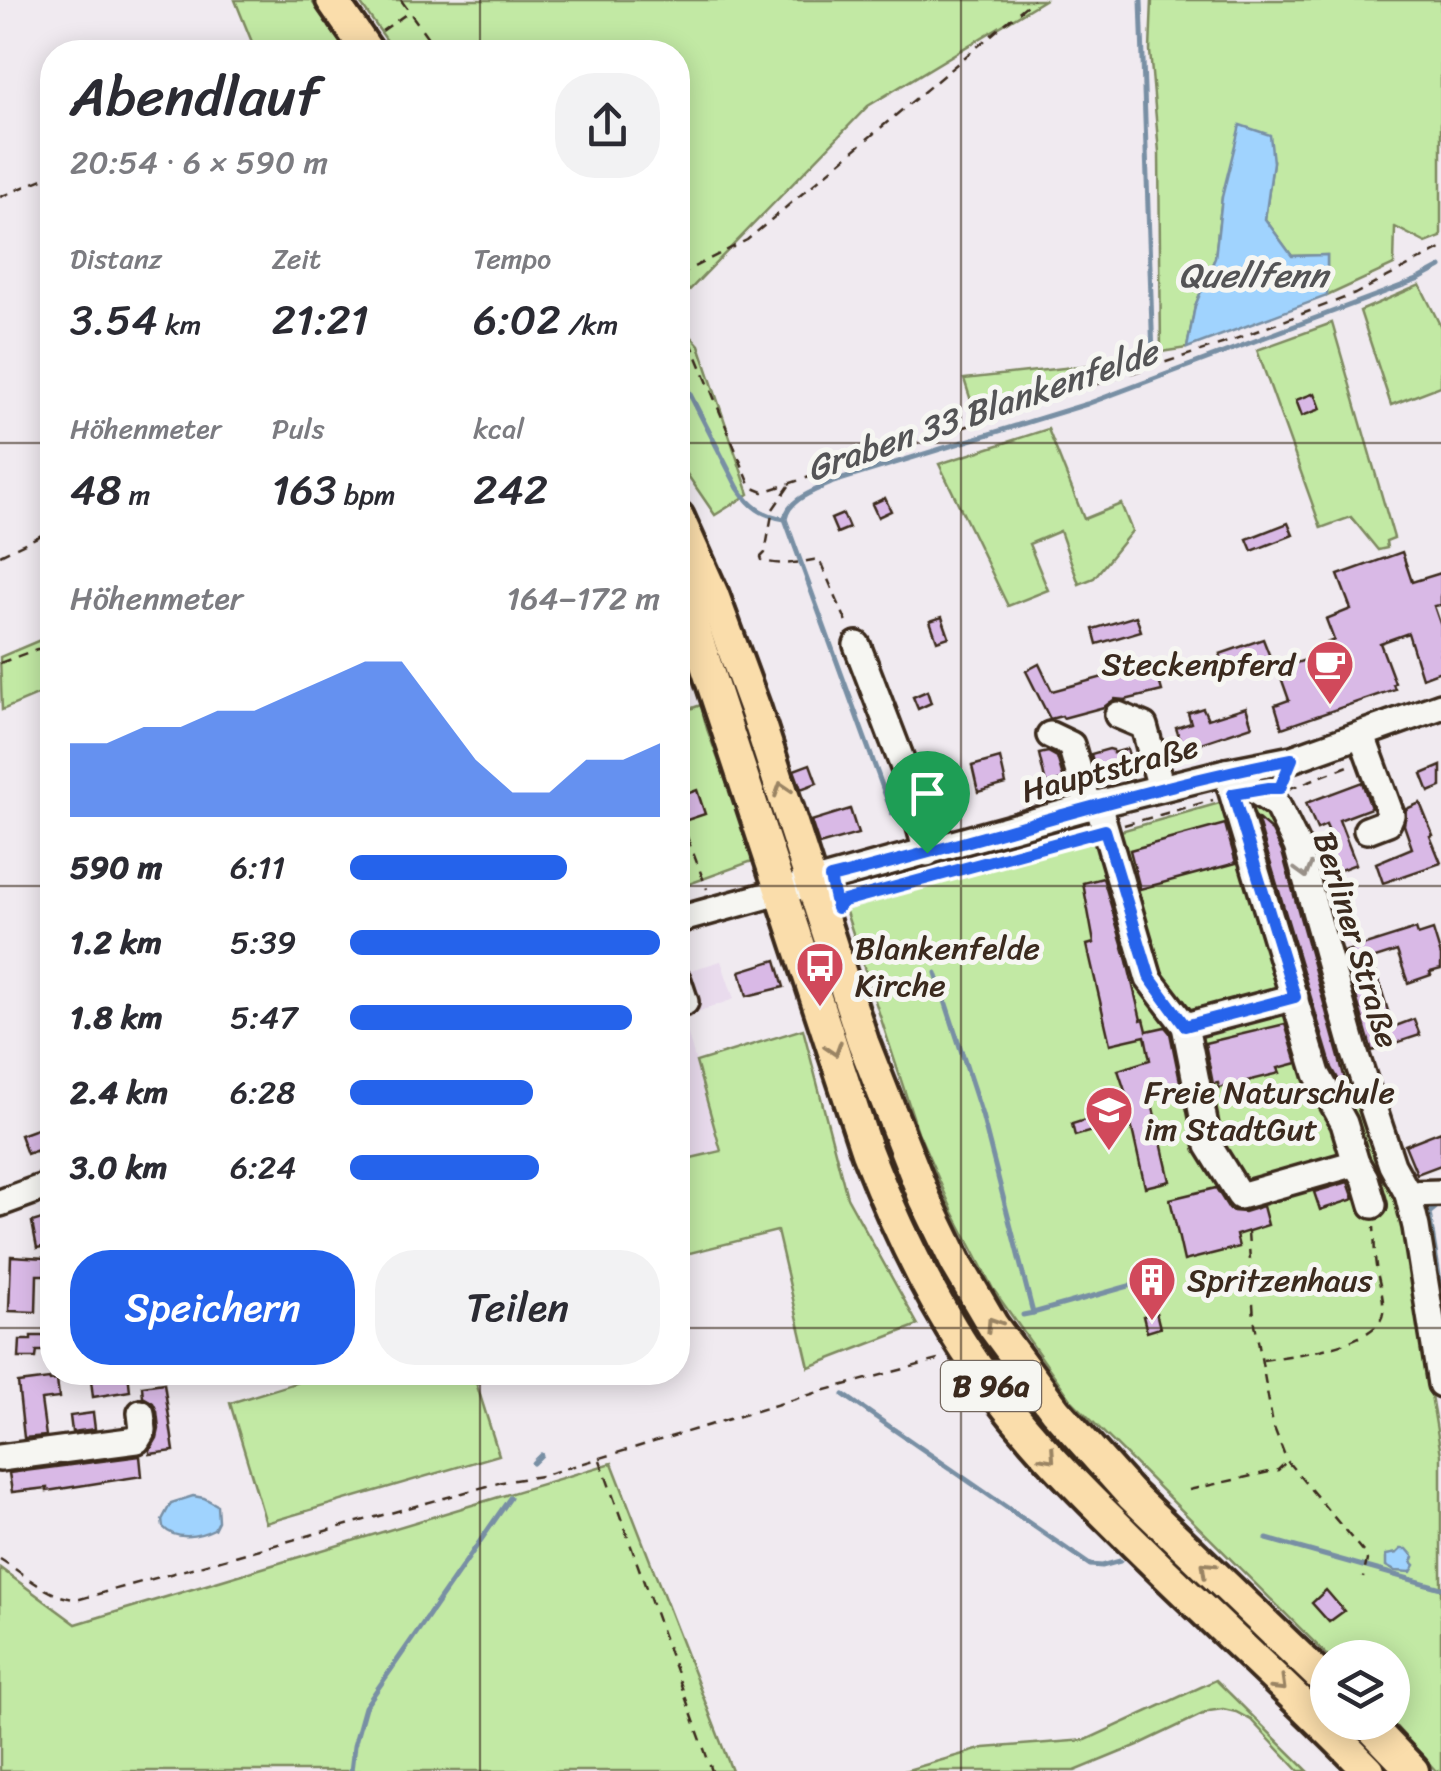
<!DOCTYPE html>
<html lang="de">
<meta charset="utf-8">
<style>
:root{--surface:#fff;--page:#f2f2f3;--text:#2b2b33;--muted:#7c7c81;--accent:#2563eb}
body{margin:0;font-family:Sriracha,sans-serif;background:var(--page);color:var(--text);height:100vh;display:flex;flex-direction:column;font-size:38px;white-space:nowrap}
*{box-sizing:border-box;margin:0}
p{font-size:32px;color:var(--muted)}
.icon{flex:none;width:55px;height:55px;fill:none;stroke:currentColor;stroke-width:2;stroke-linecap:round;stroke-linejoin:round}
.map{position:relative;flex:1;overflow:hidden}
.sheet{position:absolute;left:40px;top:40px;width:650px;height:1345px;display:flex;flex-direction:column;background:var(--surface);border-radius:40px;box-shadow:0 5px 25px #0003}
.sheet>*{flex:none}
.fabs{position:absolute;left:1310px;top:1640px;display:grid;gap:20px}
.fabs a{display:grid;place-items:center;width:100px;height:100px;border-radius:50%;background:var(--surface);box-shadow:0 5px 25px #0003;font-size:50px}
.pin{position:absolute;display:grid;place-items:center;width:85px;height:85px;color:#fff;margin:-102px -42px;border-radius:50% 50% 50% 0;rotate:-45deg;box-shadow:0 0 10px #0007}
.pin .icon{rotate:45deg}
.round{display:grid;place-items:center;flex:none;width:105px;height:105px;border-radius:40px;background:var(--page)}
.headline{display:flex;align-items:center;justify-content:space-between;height:170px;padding:0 30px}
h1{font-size:55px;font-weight:600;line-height:75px}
.stats{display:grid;grid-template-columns:repeat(3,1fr);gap:15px;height:170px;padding:10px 30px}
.stats div{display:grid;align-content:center}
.stats b{font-size:42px;font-weight:600}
.stats small{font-size:28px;font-weight:400}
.stats p{font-size:28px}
.chart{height:280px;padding:20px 30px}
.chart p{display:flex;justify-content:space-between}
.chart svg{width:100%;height:180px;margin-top:10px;fill:var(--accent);opacity:.7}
.button{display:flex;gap:20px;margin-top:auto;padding:20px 30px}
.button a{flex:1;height:115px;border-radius:40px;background:var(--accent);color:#fff;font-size:40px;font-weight:600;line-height:115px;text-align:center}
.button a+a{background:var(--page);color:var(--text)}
ul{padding:0 30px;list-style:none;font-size:32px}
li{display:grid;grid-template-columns:160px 120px 1fr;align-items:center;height:75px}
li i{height:25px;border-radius:12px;background:var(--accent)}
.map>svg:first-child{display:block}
</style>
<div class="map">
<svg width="1441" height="1771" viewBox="0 0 1441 1771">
<rect width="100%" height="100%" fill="#f0eaf0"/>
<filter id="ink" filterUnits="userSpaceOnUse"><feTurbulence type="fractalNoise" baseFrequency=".01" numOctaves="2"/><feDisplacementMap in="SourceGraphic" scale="20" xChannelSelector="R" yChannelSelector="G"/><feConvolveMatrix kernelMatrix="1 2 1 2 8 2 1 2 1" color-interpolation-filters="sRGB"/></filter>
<g filter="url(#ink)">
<path fill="#e9dbed" d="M721 961 734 999 683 1017 721 1151 678 1161V974Z"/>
<g fill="#c2e9a4" stroke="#7e8a61" stroke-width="2.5">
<path d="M235 0H311L347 52H256Z"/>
<path d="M358 0H1044L868 106 678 302V52H395Z"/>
<path d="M1152 0H1441V237L1426 243 1395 227 1394 265 1327 296V255L1292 256 1265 219 1273 162 1222 197 1215 258 1195 306 1187 348 1161 352 1159 152 1150 51Z"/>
<path d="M1420 285 1441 327V386L1391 405 1360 311Z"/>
<path d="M678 322 699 345 749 494 715 515 678 461Z"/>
<path d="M1332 323 1394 538 1386 541 1387 548 1378 550 1351 517 1321 528 1257 350Z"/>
<path d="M1146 359 1144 365 975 413 964 379Z"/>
<path d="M1048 429 1084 519 1121 504 1132 531 1094 578 1079 584 1060 531 1029 544 1048 590 1008 606 939 464Z"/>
<path d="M52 635V689L2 710 0 657Z"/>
<path d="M701 705 707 729 755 860 678 888V713Z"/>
<path d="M1248 795 1286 832 1398 1201 1441 1454V1771H1436L1392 1722V1658L1329 1657 1072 1401 993 1289 953 1212 918 1132 845 909Z"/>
<path d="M811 924 962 1291 1327 1695V1720L1146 1544 994 1377 903 1219 804 925Z"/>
<path d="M803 1029 847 1197 918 1325 809 1367 777 1231 678 1256V1161L721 1151 696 1062Z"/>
<path d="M331 1372 473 1373 499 1455 266 1523 230 1403Z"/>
<path d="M612 1463 732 1771H0V1568L76 1624Z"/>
<path d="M1216 1680 1308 1771H1299L1251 1720 1236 1712 1223 1709 1209 1711 1138 1745 1075 1771H904L984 1748 1086 1740Z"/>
</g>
<g fill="#a0d3fe" stroke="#788fa4" stroke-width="2.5">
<path d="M1240 125 1270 135 1273 162 1265 219 1292 256 1327 255V296L1187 348 1195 306 1215 258 1222 197Z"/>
<path d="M193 1496 204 1498 217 1505 218 1521 214 1529C198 1537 176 1541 163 1527L162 1520 171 1503Z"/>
<path d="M1401 1549H1407L1414 1557 1412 1562 1415 1565 1411 1572 1395 1571 1386 1566V1555L1397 1553Z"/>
</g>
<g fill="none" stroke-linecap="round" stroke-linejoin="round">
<g stroke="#788fa4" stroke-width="5">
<path d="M1141 0 1153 357"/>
<path d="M678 371 738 488C751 507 761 515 785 519"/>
<path d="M892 813 785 519C789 498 815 491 833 482L1087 404 1417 280 1441 267"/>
<path d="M936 973 982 1115 1033 1313 1023 1315"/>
<path d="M1441 1203 1429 1213 1441 1288"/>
<path d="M1033 1313 1129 1286"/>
<path d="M844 1395 1090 1565 1102 1566 1120 1561"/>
<path d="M533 1463 541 1455"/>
<path d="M1267 1539 1441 1588"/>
<path d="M351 1771 354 1746 365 1707 510 1498"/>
</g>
</g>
<g fill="#d9b9e6" stroke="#3b2a1e" stroke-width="2.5">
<path d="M1315 393 1321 409 1302 416 1296 400Z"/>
<path d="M885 498 891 511 878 517 872 504Z"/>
<path d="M843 514 849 528 837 533 831 519Z"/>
<path d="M1288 523 1293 535 1252 551 1247 539Z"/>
<path d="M1402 552 1412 582 1441 573V605L1434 606 1441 626V671L1422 678 1408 633 1380 643 1395 683 1393 684 1395 689 1282 728 1275 705 1289 700 1278 669 1308 659 1316 683 1340 674 1327 643 1334 640 1326 619 1351 609 1338 575Z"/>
<path d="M1136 616 1141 631 1097 644 1093 629Z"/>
<path d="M942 617 949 637 937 641 930 621Z"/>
<path d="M1263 639 1272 662 1229 677 1220 654Z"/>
<path d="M1154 663 1162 691 1125 700 1115 699 1104 707 1063 718 1062 716 1050 719 1026 671 1039 664 1052 691Z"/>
<path d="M927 691 931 703 918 709 913 697Z"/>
<path d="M1246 707 1252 726 1183 749 1176 728 1191 723 1188 713 1203 708 1208 719Z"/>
<path d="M1109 749 1113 750V753L1127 749 1134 772 1099 782 1091 754Z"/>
<path d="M1048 752 1057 757 1064 780 1046 784 1039 754Z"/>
<path d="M1000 758 1006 784 978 792 972 766Z"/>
<path d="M810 764 817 783 801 789 794 770Z"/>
<path d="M1441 766V787L1429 792 1422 774Z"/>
<path d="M1362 782 1371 808 1339 820 1356 864 1327 875 1320 855 1336 848 1326 825 1317 829 1306 803Z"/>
<path d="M697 790 705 814 678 823V797Z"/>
<path d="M1420 803 1433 835 1430 836 1441 863 1383 883 1376 863 1412 848 1404 825 1406 809Z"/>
<path d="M850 809 858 834 819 845 811 821Z"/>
<path d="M1257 818 1272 831 1282 852 1346 1083 1341 1084 1332 1068Z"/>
<path d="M1225 824 1236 863 1140 889 1130 850Z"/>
<path d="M1103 878 1127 961 1141 1020 1144 1019 1147 1031 1165 1027 1170 1033 1182 1091 1151 1099 1170 1181 1145 1187 1130 1120 1075 1136 1072 1124 1130 1106 1118 1070 1150 1060 1145 1036 1110 1044 1087 945 1094 943 1083 883Z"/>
<path d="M1416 929 1418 935 1433 930 1441 956V969L1430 972 1431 975 1408 983 1397 951 1372 959 1393 1027 1414 1019 1420 1035 1372 1051 1343 952Z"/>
<path d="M776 960 784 987 747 996 740 971Z"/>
<path d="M1285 1024 1297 1063 1278 1068 1280 1073 1219 1088 1218 1083 1213 1084 1205 1043Z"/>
<path d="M50 1124 52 1145 27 1154 20 1135Z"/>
<path d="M1441 1131V1165L1417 1174 1405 1145Z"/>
<path d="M1348 1182 1354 1199 1320 1210 1314 1192Z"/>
<path d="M1216 1188 1229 1209 1233 1211 1244 1212 1263 1206 1268 1225 1236 1235 1239 1247 1184 1261 1170 1199Z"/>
<path d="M52 1216V1245L37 1248 32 1222Z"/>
<path d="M11 1256 45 1258V1275H37L36 1312 9 1311Z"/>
<path d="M1156 1312 1160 1328 1147 1332 1143 1316Z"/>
<path d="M31 1336H46L45 1351H37L36 1358H19L20 1340H31Z"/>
<path d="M90 1372H128L130 1391 93 1397Z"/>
<path d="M49 1379 50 1381 57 1380 59 1398 41 1400 46 1436 24 1438 18 1383Z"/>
<path d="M164 1383 174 1451 150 1454V1450L157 1438 159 1429 157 1411 153 1403 143 1397 142 1386Z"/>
<path d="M93 1413 95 1429 72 1432 70 1416Z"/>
<path d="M140 1456 142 1476 47 1491V1488L12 1492 9 1473Z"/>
<path d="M1326 1590 1344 1611 1329 1622 1312 1603Z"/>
</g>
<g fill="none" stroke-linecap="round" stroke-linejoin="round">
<g stroke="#3b2a1e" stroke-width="32">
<g id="minor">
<path d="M857 645 905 770 927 853"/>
<path d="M1118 715 1144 726 1161 788"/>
<path d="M1050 735 1071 745 1089 807"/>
<path d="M1362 736 1391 815 1388 822 1367 830"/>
<path d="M1226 772 1277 805 1297 846 1354 1050 1392 1165 1408 1194 1416 1227 1441 1384"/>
<path d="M1098 804 1149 979 1185 1026 1209 1146 1240 1196 1356 1163 1344 1123 1317 1074 1226 772"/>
<path d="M678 920 1098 804 1226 772 1292 759 1441 706"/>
<path d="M678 981 685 1002"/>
<path d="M1185 1026 1295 997"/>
<path d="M1356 1163 1365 1178 1373 1205"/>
<path d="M1408 1194 1441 1193"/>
<path d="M0 1203 52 1184"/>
<path d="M0 1458 137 1440 143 1430 141 1413"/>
</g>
</g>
<g stroke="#3b2a1e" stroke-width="38">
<g id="major">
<path d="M332 0 368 52"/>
<path d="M678 517 713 595 755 709 863 1042 925 1199 956 1263 993 1326 1055 1410 1132 1496 1328 1684"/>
<path d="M678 580 867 1152C894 1221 924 1287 965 1349 1006 1413 1059 1469 1113 1522 1197 1607 1287 1686 1369 1771"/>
<path d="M1366 1722 1413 1771"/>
</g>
</g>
<g stroke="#3b2a1e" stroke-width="2.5" stroke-dasharray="10 8" stroke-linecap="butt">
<path d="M401 0 438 52"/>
<path d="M382 31 409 12"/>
<path d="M0 197 52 175"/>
<path d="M678 275 747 240 1033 0"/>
<path d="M678 328 690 340 751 487 763 492 1222 344 1355 294 1441 249"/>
<path d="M789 486 773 509 765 553 761 557 762 560C780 567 801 562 819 559L848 625"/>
<path d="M0 555 52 530"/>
<path d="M0 663 37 649H52"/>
<path d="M1288 789 1351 765"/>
<path d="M1124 825 1213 800"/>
<path d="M687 837 707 889"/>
<path d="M844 901 1088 835"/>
<path d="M1248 1232 1254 1318 1273 1425 1287 1461 1364 1553 1367 1560 1363 1578"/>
<path d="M1263 1360C1289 1356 1379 1345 1383 1313 1385 1298 1378 1281 1376 1266 1374 1253 1375 1240 1374 1227"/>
<path d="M600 1460 712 1771"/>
<path d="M1189 1490 1278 1470 1286 1462"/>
<path d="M0 1559C25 1574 50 1600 80 1599L502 1482 541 1476 822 1391 945 1358"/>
</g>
<use href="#minor" stroke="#f6f6f2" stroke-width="25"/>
<use href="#major" stroke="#faddab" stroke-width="30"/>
</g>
<defs><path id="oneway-chevron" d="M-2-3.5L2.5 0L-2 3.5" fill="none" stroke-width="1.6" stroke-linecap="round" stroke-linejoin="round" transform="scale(2.5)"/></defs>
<g stroke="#9a8464">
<use href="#oneway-chevron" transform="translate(782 789) rotate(-108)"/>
<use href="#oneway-chevron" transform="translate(834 1049) rotate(72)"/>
<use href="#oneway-chevron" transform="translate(993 1324) rotate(-123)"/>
<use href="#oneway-chevron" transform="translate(1049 1456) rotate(48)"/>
<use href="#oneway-chevron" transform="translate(1207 1568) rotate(-136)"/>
<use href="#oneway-chevron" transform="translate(1280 1685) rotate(44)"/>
</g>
<use stroke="#989088" href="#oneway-chevron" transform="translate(1304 871) rotate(74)"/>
</g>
<g fill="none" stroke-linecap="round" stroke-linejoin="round" filter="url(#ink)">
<g stroke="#fff" stroke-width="20">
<path id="route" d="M1292 759 1280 788H1269L1233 794 1295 997 1185 1026 1150 978 1105 830 844 901 837 908 830 878C984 840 1136 789 1292 759Z"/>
</g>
<use href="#route" stroke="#2563eb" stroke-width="12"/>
</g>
<path fill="none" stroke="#3b2a1e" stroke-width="2.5" stroke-opacity="0.55" d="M480 0V52M961 0V1771M0 443H52M678 443H1441M0 886H52M678 886H1441M0 1328H52M678 1328H1441M480 1372V1771"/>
<defs>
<g id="cafe-pin" transform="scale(2.5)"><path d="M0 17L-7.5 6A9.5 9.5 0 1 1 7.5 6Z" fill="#d1495b" stroke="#f6f6f2"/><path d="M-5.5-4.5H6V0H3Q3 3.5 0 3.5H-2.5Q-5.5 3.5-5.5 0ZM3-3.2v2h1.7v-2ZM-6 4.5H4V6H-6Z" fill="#fff"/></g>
<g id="bus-pin" transform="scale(2.5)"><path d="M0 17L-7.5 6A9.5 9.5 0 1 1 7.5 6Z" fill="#d1495b" stroke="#f6f6f2"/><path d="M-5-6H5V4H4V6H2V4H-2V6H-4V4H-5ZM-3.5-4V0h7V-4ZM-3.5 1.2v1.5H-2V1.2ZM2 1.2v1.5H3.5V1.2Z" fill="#fff"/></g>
<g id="school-pin" transform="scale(2.5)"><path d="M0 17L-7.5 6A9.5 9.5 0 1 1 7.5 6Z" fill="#d1495b" stroke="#f6f6f2"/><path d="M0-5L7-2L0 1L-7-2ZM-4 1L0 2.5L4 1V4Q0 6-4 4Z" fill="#fff"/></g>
<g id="building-pin" transform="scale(2.5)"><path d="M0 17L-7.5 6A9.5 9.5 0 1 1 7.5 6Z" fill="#d1495b" stroke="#f6f6f2"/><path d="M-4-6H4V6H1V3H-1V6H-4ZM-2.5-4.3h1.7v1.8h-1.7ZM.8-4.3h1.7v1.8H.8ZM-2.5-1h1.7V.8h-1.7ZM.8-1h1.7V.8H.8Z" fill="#fff"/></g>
</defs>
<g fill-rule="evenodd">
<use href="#cafe-pin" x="1330" y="664"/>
<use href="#bus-pin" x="820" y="966"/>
<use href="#school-pin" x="1109" y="1110"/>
<use href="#building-pin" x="1152" y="1280"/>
</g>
<g text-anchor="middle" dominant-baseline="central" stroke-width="10" stroke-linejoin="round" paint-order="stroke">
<rect fill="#f6f6f2" stroke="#73675e" stroke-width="2.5" x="941" y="1361" width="100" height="50" rx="8"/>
<g font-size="30" font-weight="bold" fill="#3b2a1e">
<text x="991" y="1386">B 96a</text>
</g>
<g font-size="32" fill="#3b2a1e" stroke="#f6f6f2" text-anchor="start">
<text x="1295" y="664" text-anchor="end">Steckenpferd</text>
<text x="855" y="948">Blankenfelde<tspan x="855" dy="37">Kirche</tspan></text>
<text x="1144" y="1092">Freie Naturschule<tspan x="1144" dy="37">im StadtGut</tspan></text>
<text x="1187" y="1280">Spritzenhaus</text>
</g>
<g font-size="32" fill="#3b2a1e" stroke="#f6f6f2">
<text transform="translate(1110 769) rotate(-15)">Hauptstraße</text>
<text transform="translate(1356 940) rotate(73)">Berliner Straße</text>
</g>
<g font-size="35" font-style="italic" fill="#545456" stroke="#f6f6f2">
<text x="1253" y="275">Quellfenn</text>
<text transform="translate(982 410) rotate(-19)">Graben 33 Blankenfelde</text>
</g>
</g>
</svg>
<div class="fabs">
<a><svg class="icon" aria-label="layers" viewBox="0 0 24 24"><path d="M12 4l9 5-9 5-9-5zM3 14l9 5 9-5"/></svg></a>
</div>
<div class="pin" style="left:927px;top:853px;background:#1e9e55"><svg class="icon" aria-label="arrive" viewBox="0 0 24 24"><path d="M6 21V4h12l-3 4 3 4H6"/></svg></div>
<section class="sheet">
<div class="headline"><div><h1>Abendlauf</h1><p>20:54 · 6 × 590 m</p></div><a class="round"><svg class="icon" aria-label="share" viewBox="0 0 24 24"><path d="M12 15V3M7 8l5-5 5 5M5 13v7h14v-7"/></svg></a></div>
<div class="stats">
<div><p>Distanz</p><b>3.54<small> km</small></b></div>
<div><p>Zeit</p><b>21:21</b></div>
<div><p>Tempo</p><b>6:02<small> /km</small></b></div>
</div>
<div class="stats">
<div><p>Höhenmeter</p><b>48<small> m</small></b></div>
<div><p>Puls</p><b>163<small> bpm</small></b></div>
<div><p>kcal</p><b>242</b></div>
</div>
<div class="chart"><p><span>Höhenmeter</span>164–172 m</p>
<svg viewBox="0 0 160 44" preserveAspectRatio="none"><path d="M0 44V26L10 26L20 22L30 22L40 18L50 18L60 14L70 10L80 6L90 6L100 18L110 30L120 38L130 38L140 30L150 30L160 26V44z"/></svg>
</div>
<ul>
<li><b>590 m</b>6:11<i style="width:70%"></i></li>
<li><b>1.2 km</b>5:39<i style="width:100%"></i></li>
<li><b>1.8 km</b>5:47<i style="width:91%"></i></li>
<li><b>2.4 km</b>6:28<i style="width:59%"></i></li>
<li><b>3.0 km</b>6:24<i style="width:61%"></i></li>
</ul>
<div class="button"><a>Speichern</a><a>Teilen</a></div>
</section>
</div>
